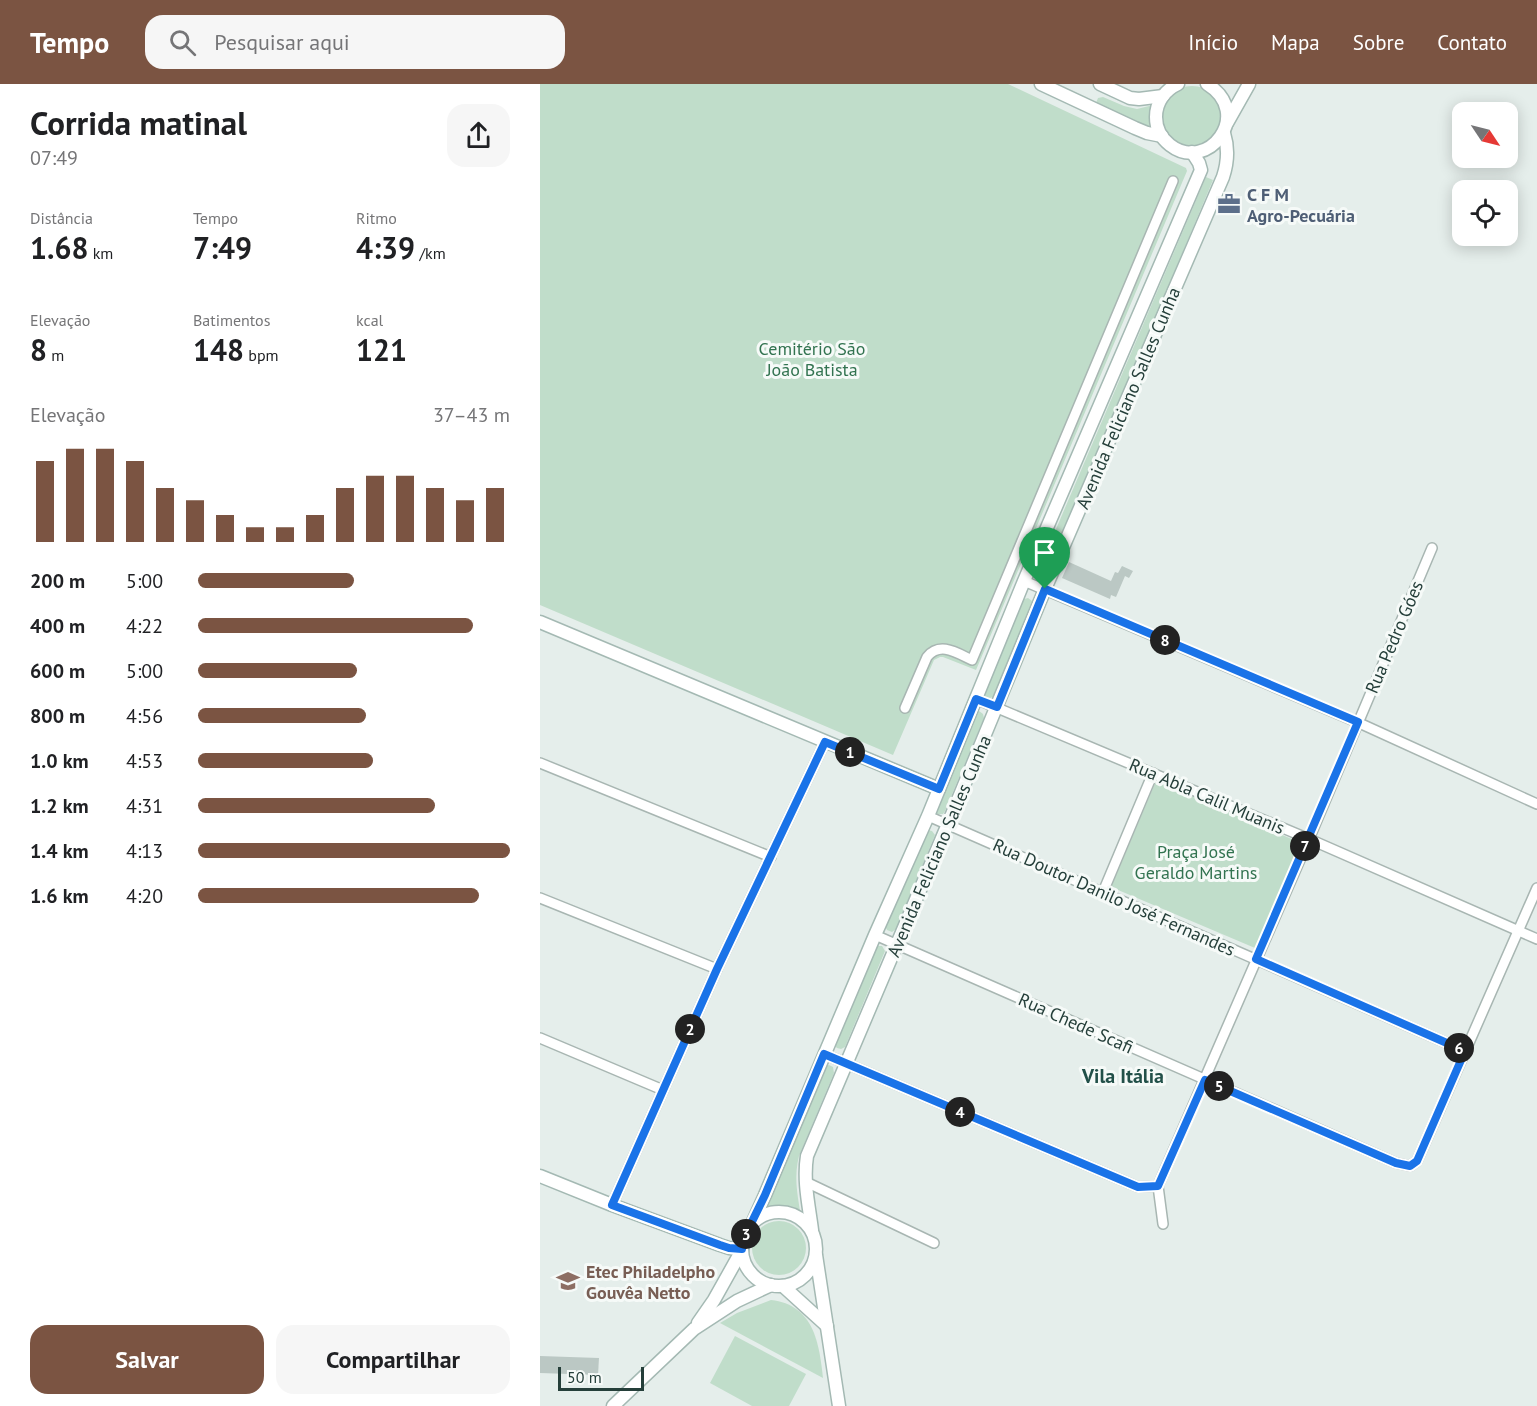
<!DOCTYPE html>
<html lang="pt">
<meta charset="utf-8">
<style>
:root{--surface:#fff;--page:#f6f6f6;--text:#202124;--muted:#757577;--accent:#7b5442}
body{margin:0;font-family:"PT Sans",sans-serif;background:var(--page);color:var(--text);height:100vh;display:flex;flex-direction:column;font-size:22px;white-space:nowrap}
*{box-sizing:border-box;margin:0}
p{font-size:20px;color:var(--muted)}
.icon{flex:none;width:33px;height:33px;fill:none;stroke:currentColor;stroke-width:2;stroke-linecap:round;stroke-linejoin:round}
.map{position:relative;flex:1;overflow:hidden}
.sheet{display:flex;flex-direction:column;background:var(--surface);width:540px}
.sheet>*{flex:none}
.needle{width:39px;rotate:125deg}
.buttons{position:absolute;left:912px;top:18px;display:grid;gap:12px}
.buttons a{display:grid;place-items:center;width:66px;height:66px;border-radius:12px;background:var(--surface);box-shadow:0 3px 15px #0003;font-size:30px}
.scale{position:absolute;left:18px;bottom:15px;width:86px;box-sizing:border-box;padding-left:6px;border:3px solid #253f3a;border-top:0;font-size:16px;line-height:21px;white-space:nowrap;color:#253f3a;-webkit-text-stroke:4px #f6faf8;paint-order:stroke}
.pin{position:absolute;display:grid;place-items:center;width:51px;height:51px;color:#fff;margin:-62px -26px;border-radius:50% 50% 50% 0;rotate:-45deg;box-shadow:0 0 6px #0007}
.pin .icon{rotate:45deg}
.km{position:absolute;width:30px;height:30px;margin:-15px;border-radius:50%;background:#222;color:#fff;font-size:16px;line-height:30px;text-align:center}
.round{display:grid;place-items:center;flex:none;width:63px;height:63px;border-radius:18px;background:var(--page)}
.headline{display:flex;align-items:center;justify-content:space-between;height:102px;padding:0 30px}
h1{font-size:33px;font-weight:700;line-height:45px}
.figures{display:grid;grid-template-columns:repeat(3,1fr);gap:9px;height:102px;padding:6px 30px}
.figures div{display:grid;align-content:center}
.figures b{font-size:30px;font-weight:700}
.figures small{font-size:16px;font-weight:400}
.figures p{font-size:16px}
.chart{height:168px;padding:12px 30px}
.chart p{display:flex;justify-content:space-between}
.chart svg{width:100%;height:108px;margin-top:6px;stroke:var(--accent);stroke-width:6}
.action{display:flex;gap:12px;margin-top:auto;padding:12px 30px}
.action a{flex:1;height:69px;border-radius:18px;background:var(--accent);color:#fff;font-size:24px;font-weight:700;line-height:69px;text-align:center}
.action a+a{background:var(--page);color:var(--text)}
ul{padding:0 30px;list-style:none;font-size:20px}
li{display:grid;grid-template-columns:96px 72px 1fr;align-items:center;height:45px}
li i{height:15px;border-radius:8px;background:var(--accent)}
header{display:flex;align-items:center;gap:36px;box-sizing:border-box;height:84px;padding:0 30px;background:var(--accent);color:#fff}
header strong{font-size:28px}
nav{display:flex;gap:33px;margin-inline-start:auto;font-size:21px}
.search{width:420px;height:54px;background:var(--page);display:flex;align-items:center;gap:15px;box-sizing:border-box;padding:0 21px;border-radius:18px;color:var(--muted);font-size:22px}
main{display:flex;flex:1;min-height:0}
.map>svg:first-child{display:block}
</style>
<header>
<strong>Tempo</strong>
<div class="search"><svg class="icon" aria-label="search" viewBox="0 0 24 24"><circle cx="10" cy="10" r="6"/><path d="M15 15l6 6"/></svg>Pesquisar aqui</div>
<nav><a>Início</a><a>Mapa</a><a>Sobre</a><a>Contato</a></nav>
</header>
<main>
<section class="sheet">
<div class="headline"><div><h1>Corrida matinal</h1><p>07:49</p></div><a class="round"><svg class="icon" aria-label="share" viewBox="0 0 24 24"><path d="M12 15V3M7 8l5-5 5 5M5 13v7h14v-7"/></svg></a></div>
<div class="figures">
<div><p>Distância</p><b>1.68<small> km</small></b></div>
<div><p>Tempo</p><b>7:49</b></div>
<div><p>Ritmo</p><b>4:39<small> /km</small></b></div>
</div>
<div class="figures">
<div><p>Elevação</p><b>8<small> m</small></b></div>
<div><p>Batimentos</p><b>148<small> bpm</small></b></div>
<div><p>kcal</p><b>121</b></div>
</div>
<div class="chart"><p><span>Elevação</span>37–43 m</p>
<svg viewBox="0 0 160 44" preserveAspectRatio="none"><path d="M5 44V11M15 44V6M25 44V6M35 44V11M45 44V22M55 44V27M65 44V33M75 44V38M85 44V38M95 44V33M105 44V22M115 44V17M125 44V17M135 44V22M145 44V27M155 44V22"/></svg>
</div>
<ul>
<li><b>200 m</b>5:00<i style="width:50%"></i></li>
<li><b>400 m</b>4:22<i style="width:88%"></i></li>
<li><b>600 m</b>5:00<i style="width:51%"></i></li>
<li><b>800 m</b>4:56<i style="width:54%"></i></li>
<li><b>1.0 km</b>4:53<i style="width:56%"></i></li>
<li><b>1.2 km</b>4:31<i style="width:76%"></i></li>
<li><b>1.4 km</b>4:13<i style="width:100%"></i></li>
<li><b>1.6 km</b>4:20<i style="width:90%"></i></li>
</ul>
<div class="action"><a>Salvar</a><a>Compartilhar</a></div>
</section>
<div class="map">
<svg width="997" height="1322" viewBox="0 0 997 1322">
<rect width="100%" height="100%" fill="#e5eeeb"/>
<g fill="#c0ddca">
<path d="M0 0H468L646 84 647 87 436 586 403 573H400L394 576 353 671 0 521Z"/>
<circle cx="652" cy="32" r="30"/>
<path d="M563 13 584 22 597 25 613 21 610 47 556 19 558 14Z"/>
<path d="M666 93 673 96 506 494 502 496 498 495 496 492Z"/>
<path d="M488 514 495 519 453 613 450 614 446 613 443 609 484 515Z"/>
<path d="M439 627 443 630 444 634 405 727 403 730H397L394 726 435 629Z"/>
<path d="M616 697 761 759 715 864 571 803Z"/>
<path d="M388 746 392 747 395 751 356 845 352 848 347 846 345 842Z"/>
<path d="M337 862H342L345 867 305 963 301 965 297 964 294 961 333 865Z"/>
<path d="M289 981 293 983 294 989 259 1072C254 1092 257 1108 260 1127L239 1122 229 1124 228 1120 283 983Z"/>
<circle cx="239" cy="1164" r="27"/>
<path d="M231 1216C274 1221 279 1259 283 1294L180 1239 197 1229Z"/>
<path d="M195 1252 266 1290 249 1322H212L170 1299Z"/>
</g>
<g fill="#bbc8c4">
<path d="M529 478 571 497 575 488 578 489 582 482 593 487 589 494 585 492 576 513 571 511 570 515 522 494Z"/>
<path d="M0 1272 59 1274 58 1291 0 1289Z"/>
</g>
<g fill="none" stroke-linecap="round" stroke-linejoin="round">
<g stroke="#a8b6b2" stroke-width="12">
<g id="street">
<path d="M484 497 817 638 997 720"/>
<path d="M436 615 769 755 997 855"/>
<path d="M365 624 387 573C400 557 417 569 432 576L633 97"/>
<path d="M0 679 231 773"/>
<path d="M388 732 925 967"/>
<path d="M563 808 613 689"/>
<path d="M0 814 177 885"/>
<path d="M335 851 856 1079 870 1082 877 1077 881 1068 997 804"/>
<path d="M0 954 123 1006"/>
<path d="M284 970 598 1103 618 1102"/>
<path d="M266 1098 394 1159"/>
<path d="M72 1121 177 885 285 658"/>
<path d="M623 1140 618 1102 769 755 892 464"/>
</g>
</g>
<g stroke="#a4b9b3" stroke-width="15">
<g id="secondary">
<path d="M501 0 595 44 607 49 622 52"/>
<path d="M560 0 590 14 599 15 623 12"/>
<path d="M638 0C625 6 616 18 616 33 616 44 621 54 630 61 667 90 715 30 667 0"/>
<path d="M687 39 709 0"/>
<path d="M0 538 399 705"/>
<path d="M0 1092 72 1121 180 1161 189 1164 202 1165"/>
<circle cx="239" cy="1165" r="37"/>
<path d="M211 1142 225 1111 335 851 388 732 484 497 661 86 659 79 652 68"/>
<path d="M272 1146C269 1122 263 1097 267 1072L408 740 505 505 683 93C688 78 689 65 684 49"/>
<path d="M276 1171 299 1322"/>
<path d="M243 1202 287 1242"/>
<path d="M158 1239 174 1216 202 1166"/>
<path d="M73 1322 154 1245 197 1217 231 1201"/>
</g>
</g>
<use href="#street" stroke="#fff" stroke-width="9"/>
<use href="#secondary" stroke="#fff" stroke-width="12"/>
</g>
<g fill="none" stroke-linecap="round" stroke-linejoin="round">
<g stroke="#fff" stroke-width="12">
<path id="route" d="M505 505 818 638 716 875 925 967 877 1077 870 1082 856 1079 665 996 618 1102 598 1103 284 970 225 1111 204 1154 202 1165 189 1164 180 1161 72 1121 177 885 285 658 399 705 436 615 457 623Z"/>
</g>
<use href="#route" stroke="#1a73e8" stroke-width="8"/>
</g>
<defs>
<g id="office-bare" transform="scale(1.8)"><path d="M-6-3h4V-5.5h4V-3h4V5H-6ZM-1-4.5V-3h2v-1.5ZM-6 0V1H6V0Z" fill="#5c6f8a" stroke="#f6faf8" stroke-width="2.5" paint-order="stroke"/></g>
<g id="university-bare" transform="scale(1.8)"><path d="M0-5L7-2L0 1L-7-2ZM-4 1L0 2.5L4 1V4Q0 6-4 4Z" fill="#8d6e63" stroke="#f6faf8" stroke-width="2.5" paint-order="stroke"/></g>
</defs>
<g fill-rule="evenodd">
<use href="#office-bare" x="689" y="120"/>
<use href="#university-bare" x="28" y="1197"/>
</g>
<g text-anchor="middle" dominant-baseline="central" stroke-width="6" stroke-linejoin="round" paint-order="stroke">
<g font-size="18" font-weight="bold" fill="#4e5e75" stroke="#f6faf8" text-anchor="start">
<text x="707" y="110">C F M<tspan x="707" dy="21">Agro-Pecuária</tspan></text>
</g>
<g font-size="18" fill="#327350" stroke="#f6faf8">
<text x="272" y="264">Cemitério São<tspan x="272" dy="21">João Batista</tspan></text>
<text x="656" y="767">Praça José<tspan x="656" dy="21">Geraldo Martins</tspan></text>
</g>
<g font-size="18" fill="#253f3a" stroke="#f6faf8">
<text transform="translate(588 314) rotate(-67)">Avenida Feliciano Salles Cunha</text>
<text transform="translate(854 553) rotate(-67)">Rua Pedro Góes</text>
<text transform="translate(667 712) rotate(23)">Rua Abla Calil Muanis</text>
<text transform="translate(399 762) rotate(-67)">Avenida Feliciano Salles Cunha</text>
<text transform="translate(574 813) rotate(24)">Rua Doutor Danilo José Fernandes</text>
<text transform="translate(536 939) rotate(24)">Rua Chede Scafi</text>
</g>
<g font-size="18" font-weight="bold" fill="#785e54" stroke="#f6faf8" text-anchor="start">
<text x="46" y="1187">Etec Philadelpho<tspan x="46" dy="21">Gouvêa Netto</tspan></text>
</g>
<g font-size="20" font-weight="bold" fill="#225049" stroke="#f6faf8">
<text x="583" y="992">Vila Itália</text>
</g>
</g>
</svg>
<div class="buttons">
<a><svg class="needle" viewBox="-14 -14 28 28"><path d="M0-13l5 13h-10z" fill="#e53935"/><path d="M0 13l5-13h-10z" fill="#757577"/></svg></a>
<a><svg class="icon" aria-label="locate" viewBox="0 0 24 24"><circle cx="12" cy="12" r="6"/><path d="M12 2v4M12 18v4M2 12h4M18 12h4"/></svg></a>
</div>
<div class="scale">50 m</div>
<div class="pin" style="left:505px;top:505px;background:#1e9e55"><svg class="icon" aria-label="arrive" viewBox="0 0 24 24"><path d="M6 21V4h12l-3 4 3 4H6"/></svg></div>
<b class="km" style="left:310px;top:668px">1</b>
<b class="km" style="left:150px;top:945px">2</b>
<b class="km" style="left:206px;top:1150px">3</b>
<b class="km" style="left:420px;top:1028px">4</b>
<b class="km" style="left:679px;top:1002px">5</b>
<b class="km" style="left:919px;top:964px">6</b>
<b class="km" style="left:765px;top:762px">7</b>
<b class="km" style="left:625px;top:556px">8</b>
</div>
</main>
